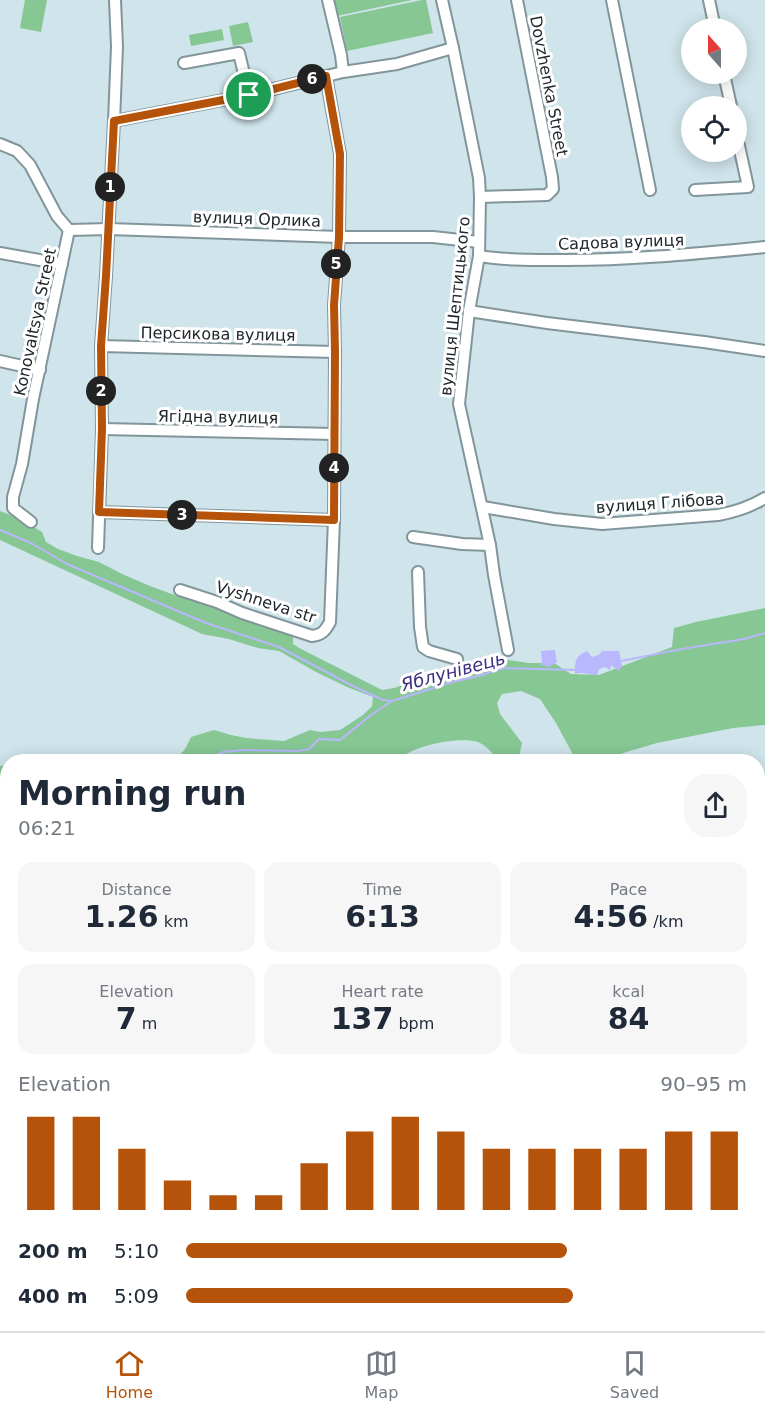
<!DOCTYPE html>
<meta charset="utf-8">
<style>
:root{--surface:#fff;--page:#f6f6f7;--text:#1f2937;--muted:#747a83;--line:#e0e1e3;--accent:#b45309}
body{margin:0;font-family:"DejaVu Sans",sans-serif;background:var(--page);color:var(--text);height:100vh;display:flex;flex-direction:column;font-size:22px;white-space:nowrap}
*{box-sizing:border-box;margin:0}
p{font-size:20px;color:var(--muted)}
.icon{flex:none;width:33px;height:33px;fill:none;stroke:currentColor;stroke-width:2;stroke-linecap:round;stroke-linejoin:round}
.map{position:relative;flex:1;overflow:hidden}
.details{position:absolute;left:0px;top:754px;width:765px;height:578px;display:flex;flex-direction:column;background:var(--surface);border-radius:24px 24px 0 0;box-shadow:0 3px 15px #0003}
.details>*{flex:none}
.needle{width:39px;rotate:339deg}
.buttons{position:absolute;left:681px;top:18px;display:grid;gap:12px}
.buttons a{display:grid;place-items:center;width:66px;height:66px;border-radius:50%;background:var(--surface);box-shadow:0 3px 15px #0003;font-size:30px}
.pin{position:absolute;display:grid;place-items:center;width:51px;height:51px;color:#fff;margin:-26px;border:3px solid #fff;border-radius:50%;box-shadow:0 2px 6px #0007}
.km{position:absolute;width:30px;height:30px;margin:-15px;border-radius:50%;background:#222;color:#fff;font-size:16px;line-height:30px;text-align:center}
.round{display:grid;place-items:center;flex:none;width:63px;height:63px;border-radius:24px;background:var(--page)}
.head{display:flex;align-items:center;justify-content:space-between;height:102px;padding:0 18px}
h1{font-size:33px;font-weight:800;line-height:45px}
.figures{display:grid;grid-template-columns:repeat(3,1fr);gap:9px;height:102px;padding:6px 18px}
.figures div{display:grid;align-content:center;border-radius:15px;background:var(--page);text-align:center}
.figures b{font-size:30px;font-weight:800}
.figures small{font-size:16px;font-weight:400}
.figures p{font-size:16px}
.chart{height:168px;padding:12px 18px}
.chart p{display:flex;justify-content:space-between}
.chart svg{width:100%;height:108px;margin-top:6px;stroke:var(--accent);stroke-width:6}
ul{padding:0 18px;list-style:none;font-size:20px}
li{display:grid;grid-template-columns:96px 72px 1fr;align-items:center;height:45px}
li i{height:15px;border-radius:8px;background:var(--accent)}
.tab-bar{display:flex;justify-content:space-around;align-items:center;height:84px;border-top:2px solid var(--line);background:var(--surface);font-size:16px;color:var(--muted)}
.tab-bar a{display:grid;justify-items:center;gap:3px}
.tab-bar .on{color:var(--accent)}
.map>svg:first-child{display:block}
</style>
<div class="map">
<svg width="765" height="1331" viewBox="0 0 765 1331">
<rect width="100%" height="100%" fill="#cfe4eb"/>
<g fill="#86c794">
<path d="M25 0H47L41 32 20 28Z"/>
<path d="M334 0H412L337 16Z"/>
<path d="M422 0H426L433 33 347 51 340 17Z"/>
<path d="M248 22 253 42 233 46 229 26Z"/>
<path d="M222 29 224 40 191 46 189 35Z"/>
<path d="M0 511 19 518 42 532 46 542 58 549 77 556 99 562 122 574 150 586 177 596 205 602 224 612 251 622 293 634V644L301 649 382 690 394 688 458 666 476 667 501 659 529 663H554L571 674 599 675 672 647 674 628 696 622 765 608V725L733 728 657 743 623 753 613 762H577L556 723 540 699 521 691 502 694 497 703 500 714 522 743 519 757 513 762H500C494 755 486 745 478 742 457 736 410 746 396 762H160C180 756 182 757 191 737L214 730 231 735 246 738 284 741 310 730 320 732 340 730 363 715 372 706 373 697 347 687 318 673 279 651 258 648 229 639 202 634 0 540Z"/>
<path d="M75 757 108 762H31Z"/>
<path d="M7 765V789L0 792V766Z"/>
<path d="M7 812V866H0V813Z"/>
<path d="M0 1006H7V1060L0 1055Z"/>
<path d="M180 1325H214L216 1331H181Z"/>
</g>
<g fill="#b9b7fd">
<path d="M555 650 557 662 549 667 543 665 540 666 542 662 541 651Z"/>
<path d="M587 651 592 657 599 655 602 651H619L622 666 619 671 611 665 610 670 605 667 599 669 597 675C588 675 583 671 575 674 575 662 575 656 587 651Z"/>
<path d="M7 789V812L0 813V792Z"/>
</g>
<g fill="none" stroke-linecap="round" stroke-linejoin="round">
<g stroke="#b9b7fd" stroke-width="2">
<path d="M0 530 31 543 67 564 206 623 279 647 351 685 383 700 392 701"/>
<path d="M621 661 682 649 744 639 765 633"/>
<path d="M200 762 223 752 243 750 298 751 309 749 319 739 340 740 371 715 392 701 453 682 482 675 503 668 577 670"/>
<path d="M191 1324 192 1331"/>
</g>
<g stroke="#82959b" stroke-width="14">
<g id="minor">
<path d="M328 0 341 55 343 72"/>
<path d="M442 0 453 48 479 178 480 197 479 256 469 311 459 404 490 545 494 575 508 650"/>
<path d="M612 0 650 190"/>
<path d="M709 0 715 28"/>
<path d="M184 63 239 53 249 95"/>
<path d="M724 74 731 106"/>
<path d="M114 121 249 95 343 72 397 64 453 48"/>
<path d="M0 144 17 151 30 165 57 216 69 230"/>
<path d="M695 190 748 187 736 132"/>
<path d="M480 197 547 195 553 189 552 177 517 0"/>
<path d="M69 230 109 229 339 237H433L479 242"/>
<path d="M0 253 62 264"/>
<path d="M479 256C503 260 527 260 552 260 624 261 694 254 765 247"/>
<path d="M469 311 547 323 704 342 765 351"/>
<path d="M101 346 335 352"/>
<path d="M0 361 40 370"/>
<path d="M102 429 334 434"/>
<path d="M483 507 554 519 602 524 718 515C735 512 750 507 765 498"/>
<path d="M99 512 334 520"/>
<path d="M31 522 13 508V497L22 464 33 399 69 230"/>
<path d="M413 537 462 544 490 545"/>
<path d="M98 548 102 429 101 346 106 276 114 121 117 47 115 0"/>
<path d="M418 572 420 627 423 647 429 651 457 659"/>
<path d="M180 590 217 602 242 613 312 636C322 635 325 631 330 622L334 520 335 352 334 305 339 237 340 154 326 76"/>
</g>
</g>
<use href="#minor" stroke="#fff" stroke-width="10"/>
</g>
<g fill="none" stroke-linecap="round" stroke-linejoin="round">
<g stroke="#fff" stroke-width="12">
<path id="route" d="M326 76 340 154 339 237 334 305 335 352 334 520 99 512 102 429 101 346 106 276 114 121 249 95Z"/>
</g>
<use href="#route" stroke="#b45309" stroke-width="8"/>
</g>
<g text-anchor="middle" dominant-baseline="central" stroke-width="6" stroke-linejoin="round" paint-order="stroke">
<g font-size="16" fill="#20282b" stroke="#fff">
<text transform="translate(549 86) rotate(79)">Dovzhenka Street</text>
<text transform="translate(257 219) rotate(2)">вулиця Орлика</text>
<text transform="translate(621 242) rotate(-2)">Садова вулиця</text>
<text transform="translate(455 306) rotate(-84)">вулиця Шептицького</text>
<text transform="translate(35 322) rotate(-78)">Konovaltsya Street</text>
<text transform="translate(218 334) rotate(1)">Персикова вулиця</text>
<text transform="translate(218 417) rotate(1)">Ягідна вулиця</text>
<text transform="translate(660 503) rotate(-4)">вулиця Глібова</text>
<text transform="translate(266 602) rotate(18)">Vyshneva str</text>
</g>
<g font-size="18" font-style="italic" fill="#3d3080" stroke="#fff">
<text transform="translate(453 671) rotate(-15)">Яблунівець</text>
</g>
</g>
</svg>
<div class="buttons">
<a><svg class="needle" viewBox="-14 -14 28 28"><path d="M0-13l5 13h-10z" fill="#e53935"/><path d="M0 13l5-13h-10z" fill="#747a83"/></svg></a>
<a><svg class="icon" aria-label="locate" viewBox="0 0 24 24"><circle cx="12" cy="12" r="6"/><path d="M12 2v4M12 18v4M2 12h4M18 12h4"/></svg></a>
</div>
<div class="pin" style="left:249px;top:95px;background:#1e9e55"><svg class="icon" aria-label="arrive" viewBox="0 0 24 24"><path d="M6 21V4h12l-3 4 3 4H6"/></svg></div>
<b class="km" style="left:110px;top:187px">1</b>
<b class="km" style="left:101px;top:391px">2</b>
<b class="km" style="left:182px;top:515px">3</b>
<b class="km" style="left:334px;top:468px">4</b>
<b class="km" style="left:336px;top:264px">5</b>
<b class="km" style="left:312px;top:79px">6</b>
<section class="details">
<div class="head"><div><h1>Morning run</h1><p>06:21</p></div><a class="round"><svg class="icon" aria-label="share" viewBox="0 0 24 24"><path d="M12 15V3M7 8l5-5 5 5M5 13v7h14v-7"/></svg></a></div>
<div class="figures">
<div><p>Distance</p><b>1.26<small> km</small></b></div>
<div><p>Time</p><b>6:13</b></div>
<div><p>Pace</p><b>4:56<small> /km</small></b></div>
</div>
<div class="figures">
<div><p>Elevation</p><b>7<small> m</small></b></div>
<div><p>Heart rate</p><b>137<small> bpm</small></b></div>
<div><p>kcal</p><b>84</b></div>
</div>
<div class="chart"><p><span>Elevation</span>90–95 m</p>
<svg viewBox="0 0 160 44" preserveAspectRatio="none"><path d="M5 44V6M15 44V6M25 44V19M35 44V32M45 44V38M55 44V38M65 44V25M75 44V12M85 44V6M95 44V12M105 44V19M115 44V19M125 44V19M135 44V19M145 44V12M155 44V12"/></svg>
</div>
<ul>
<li><b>200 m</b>5:10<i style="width:68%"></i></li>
<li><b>400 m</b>5:09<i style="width:69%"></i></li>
</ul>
</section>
</div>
<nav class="tab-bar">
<a class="on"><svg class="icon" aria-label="home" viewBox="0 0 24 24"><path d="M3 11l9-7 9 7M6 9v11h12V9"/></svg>Home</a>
<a><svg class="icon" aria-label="map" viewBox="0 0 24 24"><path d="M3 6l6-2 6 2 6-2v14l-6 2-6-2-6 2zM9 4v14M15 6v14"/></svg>Map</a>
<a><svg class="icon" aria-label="saved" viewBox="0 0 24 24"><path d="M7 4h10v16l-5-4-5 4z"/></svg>Saved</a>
</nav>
